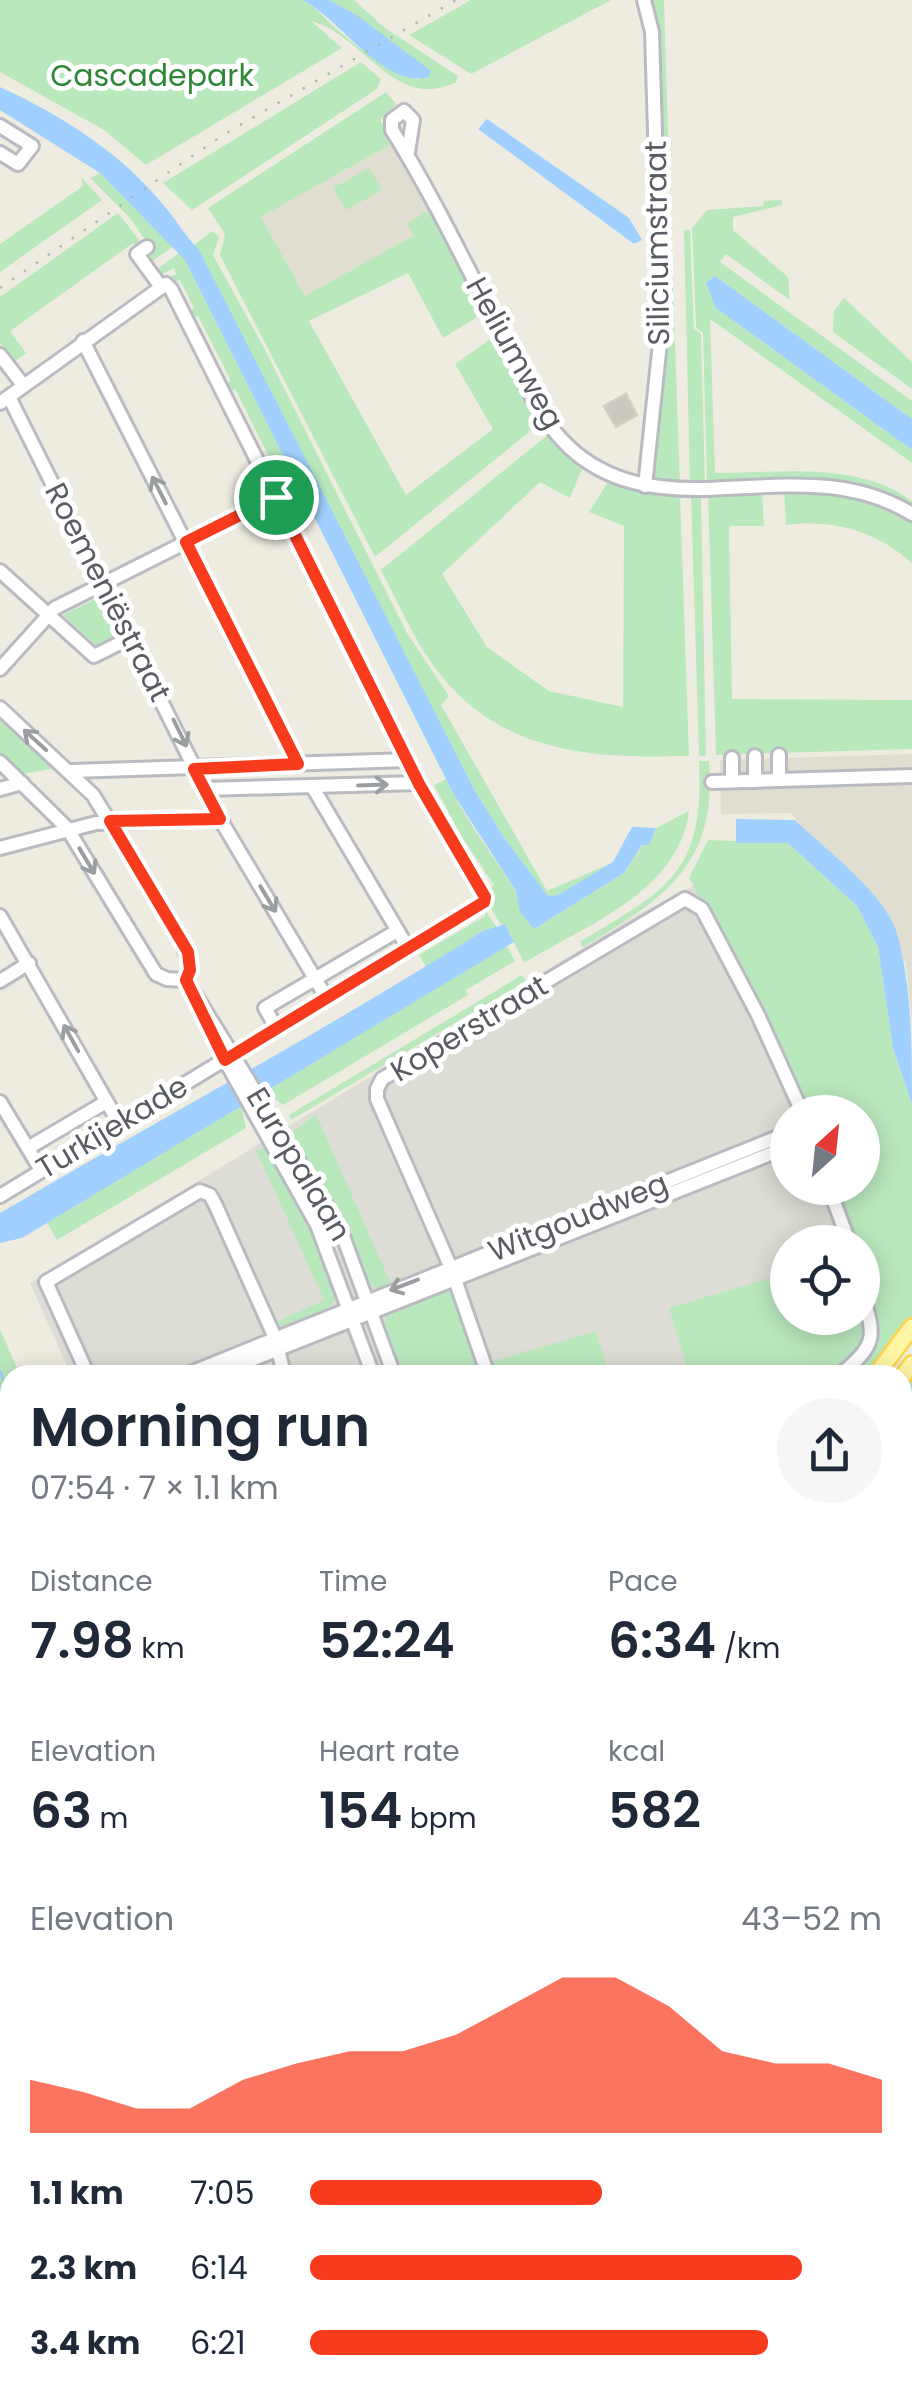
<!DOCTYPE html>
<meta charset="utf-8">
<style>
:root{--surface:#fff;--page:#f6f6f7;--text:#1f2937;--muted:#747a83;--accent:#f83a1d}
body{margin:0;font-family:Poppins,sans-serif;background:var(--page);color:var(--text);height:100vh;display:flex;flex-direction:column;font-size:38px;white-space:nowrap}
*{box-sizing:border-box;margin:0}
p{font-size:32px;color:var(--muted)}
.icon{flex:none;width:55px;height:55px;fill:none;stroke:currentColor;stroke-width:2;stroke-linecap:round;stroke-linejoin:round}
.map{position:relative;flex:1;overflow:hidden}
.sheet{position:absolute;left:0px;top:1365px;width:912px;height:1038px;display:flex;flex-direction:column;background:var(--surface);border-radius:30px 30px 0 0;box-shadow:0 5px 25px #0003}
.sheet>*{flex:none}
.needle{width:65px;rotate:27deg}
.controls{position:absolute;left:770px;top:1095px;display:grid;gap:20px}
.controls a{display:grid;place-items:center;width:110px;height:110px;border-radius:50%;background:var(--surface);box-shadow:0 5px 25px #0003;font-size:50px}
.pin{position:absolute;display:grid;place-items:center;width:85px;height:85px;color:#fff;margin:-42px;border:5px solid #fff;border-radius:50%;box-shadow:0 2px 10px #0007}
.round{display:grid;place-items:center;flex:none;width:105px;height:105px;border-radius:52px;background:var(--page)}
.head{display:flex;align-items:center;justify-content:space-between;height:170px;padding:0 30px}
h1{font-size:55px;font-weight:600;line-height:75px}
.metrics{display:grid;grid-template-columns:repeat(3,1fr);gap:15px;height:170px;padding:10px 30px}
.metrics div{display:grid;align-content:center}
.metrics b{font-size:50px;font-weight:600}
.metrics small{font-size:28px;font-weight:400}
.metrics p{font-size:28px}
.chart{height:280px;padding:20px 30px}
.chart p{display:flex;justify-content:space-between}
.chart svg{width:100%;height:180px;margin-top:10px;fill:var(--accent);opacity:.7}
ul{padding:0 30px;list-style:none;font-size:32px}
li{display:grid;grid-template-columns:160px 120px 1fr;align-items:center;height:75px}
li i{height:25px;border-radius:12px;background:var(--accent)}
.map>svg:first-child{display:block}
</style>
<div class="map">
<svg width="912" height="2402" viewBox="0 0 912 2402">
<rect width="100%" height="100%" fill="#eeece1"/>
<path fill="#deddd5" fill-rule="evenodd" d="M695 885 791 1051 816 1112H788V1188H847L856 1211 885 1344 857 1375H71L30 1283 639 914ZM788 1242H862V1318H788Z"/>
<g fill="#e0ded1">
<path d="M395 142 439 221 305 296 261 217Z"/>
<path d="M912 754V1025L906 962 791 813 721 814 720 760Z"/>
</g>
<g fill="#bae8bd">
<path d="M0 0H302C316 6 321 15 332 25 356 47 387 69 419 80L393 42 329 0H354L385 28 458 76 456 82C395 113 363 34 311 21L342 48 146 165 104 130 0 72Z"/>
<path d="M471 0H611L471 74 409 35Z"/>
<path d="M648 0H664L669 168H660Z"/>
<path d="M361 62 381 79 377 89 192 210 163 183Z"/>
<path d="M386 92 396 104 380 120 395 142 261 217 305 296 414 235 407 224 431 209 439 221 484 313 443 338 408 273 309 321 406 495 493 429 455 364 495 336 539 424 375 557 220 255 225 234 208 208Z"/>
<path d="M369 168 382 190 346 210 333 188Z"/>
<path d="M100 173 174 246 151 262 145 253 151 248 130 218 90 178Z"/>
<path d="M81 177 102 200 0 272V244L83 186Z"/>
<path d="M782 200V205L733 217V230L788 277 790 300 726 254 720 262 912 401V419L715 276 716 308 912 450V463L710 319 715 473C778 473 858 461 912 501V509C847 472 779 482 707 484L703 333 696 328 692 228 707 210 763 206 764 201Z"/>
<path d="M118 213 143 245 138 248 133 243 10 331 26 353 14 362 0 343V297Z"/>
<path d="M664 230 667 286H673L680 485 654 480 650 474Z"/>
<path d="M684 230H690L694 329 701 334 705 484 690 485Z"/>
<path d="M212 231 219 237 213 255 263 346 407 633 449 696 441 705 547 891 614 862 558 895 548 896 503 836 474 789 194 245Z"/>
<path d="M179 253 185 260 305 498 292 503 235 389 228 392 224 385 231 381 198 316 191 318 188 312 194 308 180 280 173 283 170 277 176 274 174 268 161 275 156 270Z"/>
<path d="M844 298 912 362V389L833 332 834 311Z"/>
<path d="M550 433 584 464 570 498 540 482 442 574 487 647 549 691 623 707 624 526 589 512 610 479 680 493 689 756C579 759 483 751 420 645 406 621 394 595 381 570Z"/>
<path d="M812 489 873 499 912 520V563C876 531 834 519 786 525L784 490Z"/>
<path d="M762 491 764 526H729L732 699 912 700V749L716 755 708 493Z"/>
<path d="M691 493 701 496 706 756H699Z"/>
<path d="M99 597 118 634 97 646 63 615Z"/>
<path d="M0 714 52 763 51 769 22 774 0 755Z"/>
<path d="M699 761H709C718 866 662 900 583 947L580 942C669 888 704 874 699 761Z"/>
<path d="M446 779C464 818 490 851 513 887 522 902 522 913 534 929L624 873 643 845 649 844 656 828 689 811C679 892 586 925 524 963L505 924 501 925 489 905 493 898 489 890 494 885 462 837 434 785Z"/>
<path d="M708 840 788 843 857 906 878 947 893 1048 912 1104V1317L869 1375H848L870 1353 879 1334 863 1272 862 1242H854L836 1188H862V1112H808L752 990 689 878Z"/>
<path d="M484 908 497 928 483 931 426 967 419 955 485 916Z"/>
<path d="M507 946 515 961 466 990 468 995 283 1105 264 1090Z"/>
<path d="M522 975 526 981 291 1120 289 1115Z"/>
<path d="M241 1104 246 1128 57 1240 47 1223Z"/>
<path d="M316 1114 391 1284 378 1289 367 1282 353 1248 286 1137Z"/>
<path d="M268 1148 307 1211 337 1294 329 1311 287 1327 274 1323 324 1300 256 1150Z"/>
<path d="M787 1273 788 1318H862L863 1305 867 1340 832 1375H689L669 1308Z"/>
<path d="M442 1290 454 1292 485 1375H400L384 1327 387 1314Z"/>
<path d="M0 1329 20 1375H10V1476L0 1449Z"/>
<path d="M596 1331 609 1375H494L491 1362Z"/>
<path d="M912 1373V2020L903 2022 902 1945 906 1943 902 1936V1385Z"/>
<path d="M2 1666 10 1700V2138L0 2139Z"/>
<path d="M903 2268 912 2271V2402H0V2312L10 2311V2392H902Z"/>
</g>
<g fill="#a0d0ff">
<path d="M302 0H329L358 16 431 71 429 77C384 90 338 16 302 0Z"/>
<path d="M0 87C61 115 123 154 165 207 177 221 186 237 199 250L474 789 503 836 548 896 558 895 613 862 632 827 656 828 649 845H642L624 873 534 929 520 912 516 891 454 795 185 260 100 173 0 110Z"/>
<path d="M487 119 629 218 642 240 634 244 478 129Z"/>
<path d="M715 276 912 419V450L716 308 706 283Z"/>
<path d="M736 819 795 820C828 852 876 886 895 927 912 980 912 1048 912 1104L893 1048 878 947 857 906 788 843H736Z"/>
<path d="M505 924 514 942 22 1238 0 1243V1213C161 1119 324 1031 483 931Z"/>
</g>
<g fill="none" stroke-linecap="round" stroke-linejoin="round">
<g stroke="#a0d0ff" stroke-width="2.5">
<path d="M0 1371 10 1394"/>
<path d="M902 1738 912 1730"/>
<path d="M0 1932 10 1930"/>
<path d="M902 1991 912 1990"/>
<path d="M0 2107 10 2106"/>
<path d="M572 2392V2402"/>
</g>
</g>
<path fill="#cbc8c0" stroke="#d3cebf" stroke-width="2.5" d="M626 394 637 415 616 427 604 406Z"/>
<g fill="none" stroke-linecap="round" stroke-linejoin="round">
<g stroke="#b9bbc1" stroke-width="18">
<g id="minor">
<path d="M644 0 652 32 661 333 645 486"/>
<path d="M0 126 32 146 18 164 0 153"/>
<path d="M408 152 413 120 404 111 392 120V130C432 194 465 263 500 331 520 371 536 417 570 448 608 483 655 490 705 489 777 487 847 474 912 514"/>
<path d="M147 247 137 254 161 287"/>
<path d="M83 341 298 764"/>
<path d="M0 355 23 385"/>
<path d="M9 397 220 819 326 997"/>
<path d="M0 403 166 284 171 289 419 783 485 897 484 902 0 1196"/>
<path d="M0 571 94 656 132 637"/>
<path d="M0 669 55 608 276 497"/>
<path d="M0 708 93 795 180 937 190 963 186 980 340 1228 394 1375"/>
<path d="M779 755V780"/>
<path d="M755 756V781"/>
<path d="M732 758V781"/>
<path d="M0 762 67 828 156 974 167 979 186 980"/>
<path d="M71 771 408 760"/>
<path d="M712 782 912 776"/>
<path d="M312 786 408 948"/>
<path d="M0 789 22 783"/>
<path d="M205 789 419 783"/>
<path d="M0 848 96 823 220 819"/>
<path d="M0 916 119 1123"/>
<path d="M0 981 29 963"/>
<path d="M276 1027 265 1008 397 931"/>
<path d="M221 1053 317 1225 373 1375"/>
<path d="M0 1102 41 1170"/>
<path d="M28 1148 106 1102"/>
<path d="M829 1188 849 1242"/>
<path d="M88 1375 46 1282 200 1191 210 1195 215 1204 276 1340 284 1375"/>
<path d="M185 1375 788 1133"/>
<path d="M213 1375 788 1147"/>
<path d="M488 1375 451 1268 377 1099V1089L382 1079 685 899 702 909 758 1015 802 1112"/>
<path d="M840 1375C878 1343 875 1337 862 1292"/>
<path d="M0 1465 10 1493"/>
<path d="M0 1499 10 1529"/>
<path d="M902 1753 912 1745"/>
</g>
</g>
<g stroke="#fed54a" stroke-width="20">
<g id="major">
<path d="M876 1375 912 1327"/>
<path d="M902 1377 912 1364"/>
<path d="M0 1601 10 1599"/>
<path d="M0 1613 10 1611"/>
<path d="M0 1627 10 1625"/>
</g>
</g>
<g stroke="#efb200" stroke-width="22">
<g id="highway">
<path d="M902 2039 912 2038"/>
<path d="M902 2066 912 2065"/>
<path d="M902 2081 912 2080"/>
<path d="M902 2101 912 2100"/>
<path d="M902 2148 912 2146"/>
<path d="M0 2156 10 2154"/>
<path d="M902 2170 912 2168"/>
<path d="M0 2182 10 2181"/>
<path d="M902 2198 912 2202"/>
<path d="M0 2203 10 2202"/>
<path d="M0 2238 10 2237"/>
<path d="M902 2238 912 2240"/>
<path d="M0 2266 10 2265"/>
</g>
</g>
<use href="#minor" stroke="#fff" stroke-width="12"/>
<use href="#major" stroke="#fff6a5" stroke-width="15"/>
<use href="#highway" stroke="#ffe787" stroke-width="18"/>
<path stroke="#b5b6b6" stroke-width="2.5" stroke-dasharray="2.5 12" stroke-linecap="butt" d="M0 288 223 135 456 0"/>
</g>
<defs><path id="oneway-shaft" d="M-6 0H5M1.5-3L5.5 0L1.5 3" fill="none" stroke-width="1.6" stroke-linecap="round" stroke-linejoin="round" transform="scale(2.5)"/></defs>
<g stroke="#9b9ea1">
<use href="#oneway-shaft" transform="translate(159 490) rotate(-117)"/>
<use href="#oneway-shaft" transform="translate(180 733) rotate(64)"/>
<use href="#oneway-shaft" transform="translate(35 740) rotate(-138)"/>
<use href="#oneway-shaft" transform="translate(373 785) rotate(-2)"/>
<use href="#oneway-shaft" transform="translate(87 861) rotate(59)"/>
<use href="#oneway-shaft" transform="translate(268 899) rotate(59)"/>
<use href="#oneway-shaft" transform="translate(71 1038) rotate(-119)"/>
<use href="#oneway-shaft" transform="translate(404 1285) rotate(159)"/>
</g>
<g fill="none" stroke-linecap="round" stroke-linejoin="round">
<g stroke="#fff" stroke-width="20">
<path id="route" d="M276 497 419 784 485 897 484 902 225 1060 186 980 190 970 188 952 110 821 220 819 194 769 298 764 186 542Z"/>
</g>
<use href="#route" stroke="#f83a1d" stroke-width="12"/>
</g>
<g text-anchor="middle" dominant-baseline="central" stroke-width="10" stroke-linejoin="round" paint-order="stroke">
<g font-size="30" fill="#2e8736" stroke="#fff">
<text x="152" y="75">Cascadepark</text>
</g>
<g font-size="30" fill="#595d63" stroke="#fff">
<text transform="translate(657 243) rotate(-91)">Siliciumstraat</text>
<text transform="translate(515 353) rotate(61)">Heliumweg</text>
<text transform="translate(108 592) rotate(63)">Roemeniëstraat</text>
<text transform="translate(469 1028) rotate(-31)">Koperstraat</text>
<text transform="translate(112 1127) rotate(-31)">Turkijekade</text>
<text transform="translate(299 1164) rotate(59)">Europalaan</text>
<text transform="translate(578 1217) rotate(-22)">Witgoudweg</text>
</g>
</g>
</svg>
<div class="controls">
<a><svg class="needle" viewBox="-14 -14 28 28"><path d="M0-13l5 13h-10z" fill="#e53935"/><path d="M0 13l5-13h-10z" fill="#747a83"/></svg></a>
<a><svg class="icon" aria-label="locate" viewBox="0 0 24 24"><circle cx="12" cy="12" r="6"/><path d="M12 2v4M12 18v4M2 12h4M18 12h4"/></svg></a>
</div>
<div class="pin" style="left:276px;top:497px;background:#1e9e55"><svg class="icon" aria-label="arrive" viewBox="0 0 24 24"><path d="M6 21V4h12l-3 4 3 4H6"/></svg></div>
<section class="sheet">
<div class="head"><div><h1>Morning run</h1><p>07:54 · 7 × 1.1 km</p></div><a class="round"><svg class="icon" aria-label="share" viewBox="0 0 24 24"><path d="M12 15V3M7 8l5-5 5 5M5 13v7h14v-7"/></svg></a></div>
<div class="metrics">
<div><p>Distance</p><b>7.98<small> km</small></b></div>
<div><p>Time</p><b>52:24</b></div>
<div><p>Pace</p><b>6:34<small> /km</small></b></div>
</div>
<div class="metrics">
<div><p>Elevation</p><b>63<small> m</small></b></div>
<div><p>Heart rate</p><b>154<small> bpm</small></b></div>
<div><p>kcal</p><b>582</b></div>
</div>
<div class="chart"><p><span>Elevation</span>43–52 m</p>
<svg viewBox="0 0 160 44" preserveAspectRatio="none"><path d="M0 44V31L10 34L20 38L30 38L40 31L50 27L60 24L70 24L80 20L90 13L100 6L110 6L120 13L130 24L140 27L150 27L160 31V44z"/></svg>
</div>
<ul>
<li><b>1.1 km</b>7:05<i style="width:51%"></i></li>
<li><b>2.3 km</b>6:14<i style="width:86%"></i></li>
<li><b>3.4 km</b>6:21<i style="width:80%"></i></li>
</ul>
</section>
</div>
